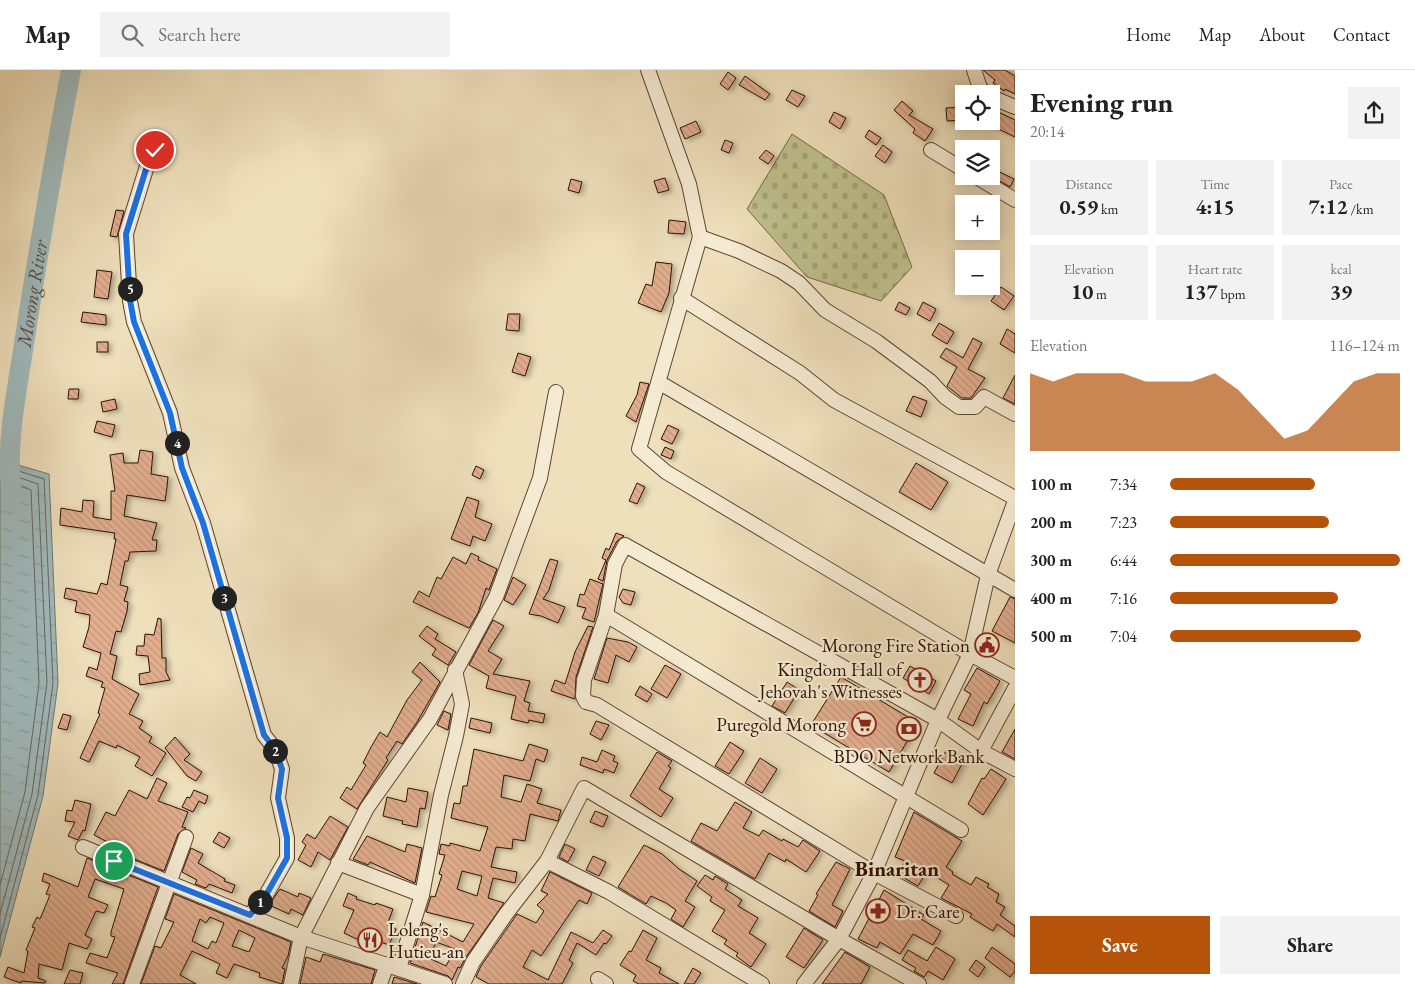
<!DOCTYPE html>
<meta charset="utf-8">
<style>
:root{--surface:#fff;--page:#f2f2f2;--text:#222;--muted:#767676;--line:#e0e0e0;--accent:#b45309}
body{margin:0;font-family:"EB Garamond",serif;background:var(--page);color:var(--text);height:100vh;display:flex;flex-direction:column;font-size:19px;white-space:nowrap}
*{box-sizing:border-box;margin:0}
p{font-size:16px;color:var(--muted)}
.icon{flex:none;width:28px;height:28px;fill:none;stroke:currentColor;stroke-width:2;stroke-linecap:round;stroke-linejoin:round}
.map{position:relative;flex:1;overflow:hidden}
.sheet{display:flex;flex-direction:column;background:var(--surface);width:400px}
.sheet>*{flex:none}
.buttons{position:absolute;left:955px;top:15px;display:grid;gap:10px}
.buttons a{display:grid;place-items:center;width:45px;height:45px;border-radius:0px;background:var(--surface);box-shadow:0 2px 12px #0003;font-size:25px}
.pin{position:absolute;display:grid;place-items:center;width:42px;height:42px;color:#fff;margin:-21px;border:2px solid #fff;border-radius:50%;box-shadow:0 1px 5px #0007}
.km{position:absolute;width:25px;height:25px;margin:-12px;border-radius:50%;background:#222;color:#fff;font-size:14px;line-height:25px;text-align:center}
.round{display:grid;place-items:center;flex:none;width:52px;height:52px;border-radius:0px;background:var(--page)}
.summary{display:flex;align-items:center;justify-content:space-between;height:85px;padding:0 15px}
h1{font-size:28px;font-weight:700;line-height:38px}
.stats{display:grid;grid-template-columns:repeat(3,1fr);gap:8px;height:85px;padding:5px 15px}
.stats div{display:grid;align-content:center;border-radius:0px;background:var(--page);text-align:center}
.stats b{font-size:21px;font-weight:700}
.stats small{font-size:14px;font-weight:400}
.stats p{font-size:14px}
.chart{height:140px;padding:10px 15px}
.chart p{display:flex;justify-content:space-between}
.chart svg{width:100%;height:90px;margin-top:5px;fill:var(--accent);opacity:.7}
.button{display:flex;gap:10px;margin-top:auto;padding:10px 15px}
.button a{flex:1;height:58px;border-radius:0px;background:var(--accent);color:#fff;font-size:20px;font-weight:700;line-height:58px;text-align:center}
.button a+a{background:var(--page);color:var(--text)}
ul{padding:0 15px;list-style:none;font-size:16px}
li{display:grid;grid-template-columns:80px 60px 1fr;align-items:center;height:38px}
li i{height:12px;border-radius:6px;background:var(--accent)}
header{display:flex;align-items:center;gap:30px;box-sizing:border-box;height:70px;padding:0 25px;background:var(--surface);border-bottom:1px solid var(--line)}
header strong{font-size:24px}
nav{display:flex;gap:28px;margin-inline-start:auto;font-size:18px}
.search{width:350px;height:45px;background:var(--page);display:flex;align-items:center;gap:12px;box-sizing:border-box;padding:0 18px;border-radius:0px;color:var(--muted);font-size:19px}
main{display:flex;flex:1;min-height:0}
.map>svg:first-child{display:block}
</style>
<header>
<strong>Map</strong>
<div class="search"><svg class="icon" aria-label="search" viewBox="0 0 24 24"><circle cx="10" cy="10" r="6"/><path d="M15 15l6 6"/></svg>Search here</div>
<nav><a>Home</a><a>Map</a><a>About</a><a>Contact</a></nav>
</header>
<main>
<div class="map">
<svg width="1015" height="914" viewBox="0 0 1015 914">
<defs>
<pattern id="cemetery-stones" width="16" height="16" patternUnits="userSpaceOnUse" patternTransform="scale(1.25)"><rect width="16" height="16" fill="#bfc18d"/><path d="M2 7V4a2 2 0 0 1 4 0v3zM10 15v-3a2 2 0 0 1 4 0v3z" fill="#a4a578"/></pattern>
<pattern id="water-ripples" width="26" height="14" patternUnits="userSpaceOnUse" patternTransform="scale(1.25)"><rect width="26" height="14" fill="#a0babd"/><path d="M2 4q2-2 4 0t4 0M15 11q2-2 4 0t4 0" fill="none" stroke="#8a9fa1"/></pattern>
<pattern id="building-back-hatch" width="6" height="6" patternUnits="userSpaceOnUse" patternTransform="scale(1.25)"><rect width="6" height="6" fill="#e2ae8e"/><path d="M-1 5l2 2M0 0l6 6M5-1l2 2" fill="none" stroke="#c29579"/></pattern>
<filter id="shadow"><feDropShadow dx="3.5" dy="2" stdDeviation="2.5" flood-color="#0004"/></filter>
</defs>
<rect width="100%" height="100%" fill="#efe0bc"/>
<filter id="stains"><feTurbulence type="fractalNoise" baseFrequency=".004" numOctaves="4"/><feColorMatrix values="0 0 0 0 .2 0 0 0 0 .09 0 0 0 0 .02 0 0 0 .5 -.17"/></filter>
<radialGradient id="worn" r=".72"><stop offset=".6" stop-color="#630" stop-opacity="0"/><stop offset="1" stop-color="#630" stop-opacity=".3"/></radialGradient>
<path fill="url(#cemetery-stones)" stroke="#776848" d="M792 64 884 125 912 197 881 231 807 207 747 139Z"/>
<path fill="url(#water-ripples)" stroke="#737673" d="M8 392 49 404 58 613 43 726 0 887V395Z"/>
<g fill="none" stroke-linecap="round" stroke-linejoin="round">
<g stroke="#686560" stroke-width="1">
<path d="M0 399 9 398 44 409 53 613 38 725 0 868"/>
<path d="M0 406 9 404 38 414 47 613 32 724 0 844"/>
<path d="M0 413 9 412 31 420 39 613 25 722 0 815"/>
</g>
<path stroke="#a0babd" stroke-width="20" id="s1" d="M11 418C6 370 17 321 24 274 38 182 54 91 71 0"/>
</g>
<g fill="url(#building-back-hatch)" stroke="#2f1003" fill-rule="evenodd" filter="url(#shadow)">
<path d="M983 0H1005L1015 6V24L1005 19 1004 21 993 13 995 10Z"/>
<path d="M728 2 736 8 728 20 720 14Z"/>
<path d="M745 6 770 24 765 30 739 15Z"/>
<path d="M792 20 805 26 798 37 786 30Z"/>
<path d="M902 31 913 41 909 45 933 59 925 71 913 63 915 59 894 40Z"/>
<path d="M964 37V50L947 51 946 38Z"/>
<path d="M994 40 1015 50V67L988 54 991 51Z"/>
<path d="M834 42 846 48 840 59 829 52Z"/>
<path d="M696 51 701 62 685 69 680 58Z"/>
<path d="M869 60 881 68 876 75 865 67Z"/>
<path d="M725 70 733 73 729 83 721 80Z"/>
<path d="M883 75 892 82 885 93 875 86Z"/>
<path d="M766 80 774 86 768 94 759 88Z"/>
<path d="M991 98 1014 109 1010 117 991 106Z"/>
<path d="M665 108 669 120 658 123 654 111Z"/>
<path d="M571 109 582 112 579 123 568 120Z"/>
<path d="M116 140 124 141 117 167 110 166Z"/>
<path d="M669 150 686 152 684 164 668 163Z"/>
<path d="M656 192 672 194 669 223 661 242 638 233 646 214 652 216Z"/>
<path d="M97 200 112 202 108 229 94 227Z"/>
<path d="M1001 217 1014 226 1004 240 991 231Z"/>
<path d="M899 232 910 238 906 245 895 240Z"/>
<path d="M923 232 936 239 930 251 917 244Z"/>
<path d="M83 242 106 245V255L81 252Z"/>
<path d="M508 244H520L519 261 506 260Z"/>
<path d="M939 253 954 262 947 274 932 265Z"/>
<path d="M1007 259 1015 264V283L1000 274Z"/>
<path d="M973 268 982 273 968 299 985 308 971 328H962L947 316 957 297 940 287 946 278 963 288Z"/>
<rect x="97" y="272" width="11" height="10"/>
<path d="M518 283 531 287 525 306 512 302Z"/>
<path d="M1015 305V334L1003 328Z"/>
<path d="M640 312 649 314 636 352 626 346 637 325Z"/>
<path d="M69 319H79L78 329H68Z"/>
<path d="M913 326 927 331 921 347 906 341Z"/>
<path d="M115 329 117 339 103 342 101 332Z"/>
<path d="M97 351 115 355 112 367 94 362Z"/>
<path d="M668 355 679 360 672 374 661 369Z"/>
<path d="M665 377 674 381 671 389 661 385Z"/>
<path d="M140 380 153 382 151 404 168 407 167 417 165 431 127 425 124 446 157 453 152 470H157L156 481 130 482 128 491H125L120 515 128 517 124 531 128 532 127 541 121 562 116 561 110 584 117 586 112 609 139 624 129 644 143 651 139 658 152 667 149 672 166 683 152 706 135 696 140 687 117 675 116 678 99 671 89 692 80 688 100 644 98 643 105 618 101 617 103 612 86 606 89 597 97 600 101 583 83 577 89 557 90 545 75 542 77 531 64 528 66 518 97 524 101 513 107 515 116 469H114L115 463 60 455V451L61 438 82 442 83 430 94 431 93 447 111 450V421H115L110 385 123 383 124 393H138Z"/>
<path d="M916 393 948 412 931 440 899 422Z"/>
<path d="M476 396 484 400 480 409 472 405Z"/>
<path d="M637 413 645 417 637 434 629 431Z"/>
<path d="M467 427 479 431 475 447 492 454 485 471 473 466 470 476 451 469Z"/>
<path d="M616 463 624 466 617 471 607 490 603 511 598 509 606 490 602 488 606 478 609 480Z"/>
<path d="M471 483 479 487 478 490 497 499 489 520 486 518 478 543 469 558 413 532 419 521 429 527 437 507 441 509 453 487 466 494Z"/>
<path d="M550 489 558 491 549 520 543 529 565 537 558 553 541 546 529 544Z"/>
<path d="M513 507 526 515 513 535 504 530Z"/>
<path d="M590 509 603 514 594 552 582 548 586 538 577 536 580 524 584 525Z"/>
<path d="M623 519 635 522 631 535 623 533 619 527Z"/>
<path d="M1010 527 1015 529V573L992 561Z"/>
<path d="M158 548 161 549 162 588H166V602L170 610 140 615 139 604 150 602 148 586 136 585 137 576H144L145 564 154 565Z"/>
<path d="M493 550 504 556 488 581 502 589 493 604 530 611 524 631 530 633 528 641 545 644 543 653 529 650 528 653 511 649 516 626 486 618 489 606 469 595Z"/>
<path d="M427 556 438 564 435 569 456 582 448 595 432 585 436 579 419 566Z"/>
<path d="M588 556 593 557 576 607 575 629 551 621 555 610 565 614 575 582Z"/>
<path d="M607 568 628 572 637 577 629 592 616 585 608 613 594 609Z"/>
<path d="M420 592 440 612 417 652 402 674 397 671 386 688 388 690 357 739 340 728 347 717 351 720 366 695 363 693 371 677 380 662 387 667 407 630 422 610 412 602Z"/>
<path d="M665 595 681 604 667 628 651 619Z"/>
<path d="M910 596 936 611 929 624 903 608Z"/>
<path d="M977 598 1000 611 987 634 984 632 973 656 958 649 971 624 964 620Z"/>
<path d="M841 607 918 653 889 702 811 655Z"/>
<path d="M787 612 799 620 785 643 772 636Z"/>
<path d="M640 616 652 624 647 632 635 625Z"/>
<path d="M444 641 451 644 448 660 437 655Z"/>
<path d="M63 644 71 646 67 660 58 658Z"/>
<path d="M471 648 492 653 490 663 469 658Z"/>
<path d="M596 651 609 655 601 670 590 664Z"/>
<path d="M1015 659V689L1002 682Z"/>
<path d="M175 667 190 684 184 690 202 702 196 711 187 706 165 678Z"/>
<path d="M730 672 744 681 729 704 715 696Z"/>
<path d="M529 674 548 680 544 692 536 689 530 711 504 705 501 727 521 732 527 714 542 719 537 733 561 740 558 751 530 744 525 771 513 769 512 779 496 777 491 797 517 802 515 813 493 808 488 828 504 833 466 887 460 898 458 897 452 910 448 906 410 893 423 852 463 872 474 854 426 842 431 826 435 827 442 805 439 804 445 785 439 784 441 774 450 776V773L480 781 488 757 451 748 454 733 460 734 463 716H467L474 679 523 691ZM462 801 482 806 477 826 457 819ZM436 872 455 879 446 896 429 888Z"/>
<path d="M947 679 965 688 952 713 934 703Z"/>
<path d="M602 680 615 686 613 691 618 693 614 703 604 699 603 703 580 695 582 687 597 692Z"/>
<path d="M657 682 672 691 668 696 671 698 659 719 673 728 661 747 630 726Z"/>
<path d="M760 688 777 699 762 723 745 713Z"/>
<path d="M991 699 1006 709 983 745 968 734 982 708 984 709Z"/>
<path d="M157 708 167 713 158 731 188 742 182 757 186 758 178 764 164 801 119 783 121 779 94 765 106 742 115 746 129 720 147 729Z"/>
<path d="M408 718 428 722 425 739 420 738 417 757 402 754 403 751 383 746 387 727 406 732Z"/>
<path d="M194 720 208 726 205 734 199 731 193 742 182 737 187 727 190 728Z"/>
<path d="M75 730 91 734 85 761 83 760 78 770 68 766 75 752 65 751 67 740 72 741Z"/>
<path d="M735 732 752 742 743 758 759 766 763 760 782 771 783 769 798 777 803 770 820 781 806 802 786 789 785 792 769 783 755 809 691 771 701 753 717 761Z"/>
<path d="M595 741 608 746 603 757 590 752Z"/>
<path d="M914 742 962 771 946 797 953 802 952 804 971 815 976 807 989 814 987 817 999 824 996 832 1005 837 1000 845 1015 856V867L997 854 993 861 970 847 972 844 941 828 949 815 927 801 918 816 897 804 905 791 895 787Z"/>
<path d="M330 746 348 757 330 790 318 782 311 797 298 790 306 775 302 772 307 764 315 769Z"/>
<path d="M219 762 230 768 224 778 213 772Z"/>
<path d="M367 766 405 782 407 774 422 778 415 813 370 792 368 795 353 789Z"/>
<path d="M565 774 575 779 568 792 559 787Z"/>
<path d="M644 775 662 784 679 799 697 811 685 831 695 837 683 857 671 849 676 840 666 833 651 826 646 834 618 817Z"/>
<path d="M191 778 203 784 198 793 225 809 224 811 235 815 232 823 209 814 206 818 195 814 197 810 182 802Z"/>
<path d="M593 786 606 792 599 806 586 800Z"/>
<path d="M87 788 158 817 123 914H112L118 903 86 893 90 883 107 888 115 867 111 866V862L124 819 95 809 88 827 108 835 104 843 96 841 85 865 92 869 87 879 69 873 62 900 39 894 38 908 46 911 45 913 21 911V913L4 907 8 897 24 903 28 881 26 880 35 858 32 857 37 847 40 849 50 825 46 824 50 814 42 811 44 803 78 817Z"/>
<path d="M836 792 850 799 832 835 843 841 835 857 809 841 818 825 816 824Z"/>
<path d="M550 802 592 823 587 834 579 830 541 886 532 880 523 897 548 910 571 862 593 873 603 860 612 866 606 874 604 873 596 885 577 873 569 890 573 893 562 914H489L476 907 481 896 517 844 536 853 544 841 537 835 548 824 541 821Z"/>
<path d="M705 805 713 810 715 806 728 814 725 819 742 830 738 836 758 848 749 863 766 874 751 897 736 886 738 883 724 874 727 870 712 861 725 840 710 831 712 827 697 816Z"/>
<path d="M280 819 298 827 299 823 311 828 303 845 291 839 289 844 269 835Z"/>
<path d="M884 820 924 845 921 849 941 861 933 875 913 864 900 884 880 872 877 878 858 869Z"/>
<path d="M348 823 357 827 356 829 375 835 376 833 393 839 387 855 396 859 389 875 361 865 359 870 344 863 354 840 343 836Z"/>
<path d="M174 824 291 872 288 886 282 898 285 899 282 914 259 907 260 903 234 894 227 908 216 903 220 894 192 881 180 905 196 914H141L155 876 161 878 174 852 165 849ZM210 847 224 853 216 873 212 871 208 879 192 871 200 849 206 853ZM239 860 255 868 249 882 232 876Z"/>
<path d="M804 858 823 870 804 898 786 887Z"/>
<path d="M643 860 657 868 646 890 661 898 659 903 679 914H639L633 911 636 905 620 895 629 881 631 882Z"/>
<path d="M936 877 955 889 943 910 928 901 924 907 914 901 916 898 902 890 908 880 927 891Z"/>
<path d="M992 877 1015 894V901L1010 907 985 888Z"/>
<path d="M845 882 870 897 861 914H822Z"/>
<path d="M323 884 375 900 371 914H300L306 887 320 892Z"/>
<path d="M976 890 985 897 978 907 969 900Z"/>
<path d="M693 898 701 903 694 914H684Z"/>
<path d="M70 900 83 903 80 914H64Z"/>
<path d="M394 907 417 914H392Z"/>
</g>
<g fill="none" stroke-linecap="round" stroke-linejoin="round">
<g stroke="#5f4431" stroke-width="16">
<g id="minor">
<path d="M648 0 689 114 700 167 639 379 666 402 970 584 1015 608"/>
<path d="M974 0 980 18 987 24"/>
<path d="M991 27 1015 37"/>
<path d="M155 80 147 96 126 164 130 231 134 252 170 343 182 398 203 453 264 665 275 679 282 699 278 728 287 768V788L266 825 250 845"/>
<path d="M931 80 964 100"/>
<path d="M975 106 1015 130"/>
<path d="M700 167 739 181 781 201 799 213 825 240 876 271 930 311 945 327 959 337H975L984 327 1015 344"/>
<path d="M681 228 800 303 834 330 1015 428"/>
<path d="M660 313 1015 520"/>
<path d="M606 545 961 760"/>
<path d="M981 681 1015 618"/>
<path d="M83 777 301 867 445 914"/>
<path d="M547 791 609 822 762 914"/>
<path d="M338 793 422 825"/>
<path d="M956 846 874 803 597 635 586 632 583 626 584 610 606 545 615 494 625 475 938 650 981 681 1015 699"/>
<path d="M399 898 422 825 441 725 456 666 462 634 455 600"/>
<path d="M598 909 606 914"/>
<path d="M132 914 186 767"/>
<path d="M291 914 301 867 367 738 430 649 496 527 540 408 556 322"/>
<path d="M380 914 387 894"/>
<path d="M463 914 473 892 506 844 547 791 584 718 839 869 919 914"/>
<path d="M804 914 839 869 874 803 938 650 970 584 988 505 1015 431"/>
</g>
</g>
<use href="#minor" stroke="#f5ebd3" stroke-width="14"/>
</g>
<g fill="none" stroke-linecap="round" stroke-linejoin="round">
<g stroke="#fff" stroke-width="10">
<path id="route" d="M114 791 250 845 266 825 287 788V768L278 728 282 699 275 679 264 665 203 453 182 398 170 343 134 252 130 230 126 164 147 96 155 80"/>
</g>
<use href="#route" stroke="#1a73e8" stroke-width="6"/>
</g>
<defs>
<g id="civic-ring" transform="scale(1.25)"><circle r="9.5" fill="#f5ebd3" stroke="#8f2418" stroke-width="1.5"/><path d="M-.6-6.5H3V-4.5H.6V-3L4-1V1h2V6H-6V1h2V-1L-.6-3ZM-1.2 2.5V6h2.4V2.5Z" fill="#8f2418"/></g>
<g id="church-ring" transform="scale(1.25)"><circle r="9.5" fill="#f5ebd3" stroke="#8f2418" stroke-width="1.5"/><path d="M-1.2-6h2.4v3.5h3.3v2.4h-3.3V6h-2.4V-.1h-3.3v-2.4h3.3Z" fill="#8f2418"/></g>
<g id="supermarket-ring" transform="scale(1.25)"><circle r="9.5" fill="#f5ebd3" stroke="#8f2418" stroke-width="1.5"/><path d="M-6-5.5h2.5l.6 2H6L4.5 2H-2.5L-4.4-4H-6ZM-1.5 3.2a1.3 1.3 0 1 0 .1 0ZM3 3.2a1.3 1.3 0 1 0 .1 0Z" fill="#8f2418"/></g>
<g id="bank-ring" transform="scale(1.25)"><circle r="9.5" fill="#f5ebd3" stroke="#8f2418" stroke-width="1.5"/><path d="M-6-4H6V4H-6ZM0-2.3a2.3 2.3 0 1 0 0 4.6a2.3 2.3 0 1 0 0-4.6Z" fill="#8f2418"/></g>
<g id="pharmacy-ring" transform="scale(1.25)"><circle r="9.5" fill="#f5ebd3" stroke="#8f2418" stroke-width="1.5"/><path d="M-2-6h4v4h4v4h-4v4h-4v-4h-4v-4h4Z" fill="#8f2418"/></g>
<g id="restaurant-ring" transform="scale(1.25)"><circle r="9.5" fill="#f5ebd3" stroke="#8f2418" stroke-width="1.5"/><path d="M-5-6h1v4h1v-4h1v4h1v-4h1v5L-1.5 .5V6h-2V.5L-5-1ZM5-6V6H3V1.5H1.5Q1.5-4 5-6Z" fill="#8f2418"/></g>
</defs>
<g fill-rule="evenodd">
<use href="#civic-ring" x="987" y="575"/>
<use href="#church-ring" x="920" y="610"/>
<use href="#supermarket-ring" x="864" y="654"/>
<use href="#bank-ring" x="909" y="659"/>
<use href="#pharmacy-ring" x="878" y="841"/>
<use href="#restaurant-ring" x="370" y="870"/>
</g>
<g text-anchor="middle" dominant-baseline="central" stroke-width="4.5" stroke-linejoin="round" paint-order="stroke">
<g font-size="19" fill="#2f1003" stroke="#f5ebd3" text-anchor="end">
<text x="970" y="575">Morong Fire Station</text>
<text x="902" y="599">Kingdom Hall of<tspan x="902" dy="22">Jehovah's Witnesses</tspan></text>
<text x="846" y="654">Puregold Morong</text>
<text x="909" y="686" text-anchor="middle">BDO Network Bank</text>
<text x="896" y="841" text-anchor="start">Dr. Care</text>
<text x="388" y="859" text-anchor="start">Loleng's<tspan x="388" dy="22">Hutieu-an</tspan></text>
</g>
<g font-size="20" font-style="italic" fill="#574c44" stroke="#f5ebd3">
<text stroke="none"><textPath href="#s1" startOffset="196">Morong River</textPath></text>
</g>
<g font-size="21" font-weight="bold" fill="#2f1003" stroke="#f5ebd3">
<text x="897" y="798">Binaritan</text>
</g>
</g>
<rect width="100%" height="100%" filter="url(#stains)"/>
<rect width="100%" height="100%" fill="url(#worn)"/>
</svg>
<div class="buttons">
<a><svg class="icon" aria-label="locate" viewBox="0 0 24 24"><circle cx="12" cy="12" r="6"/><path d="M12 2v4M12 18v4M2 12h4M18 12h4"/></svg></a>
<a><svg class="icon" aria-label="layers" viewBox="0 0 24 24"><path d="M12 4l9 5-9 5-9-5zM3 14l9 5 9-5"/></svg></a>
<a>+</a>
<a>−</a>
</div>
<div class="pin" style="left:114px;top:791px;background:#1e9e55"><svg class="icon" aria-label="arrive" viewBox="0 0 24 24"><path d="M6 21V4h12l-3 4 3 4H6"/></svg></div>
<div class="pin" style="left:155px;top:80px;background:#d93025"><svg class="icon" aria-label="check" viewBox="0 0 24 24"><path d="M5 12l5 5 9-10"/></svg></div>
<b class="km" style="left:260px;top:832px">1</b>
<b class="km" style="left:275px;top:681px">2</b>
<b class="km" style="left:224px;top:528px">3</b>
<b class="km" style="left:177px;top:373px">4</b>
<b class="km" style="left:130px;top:219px">5</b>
</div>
<section class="sheet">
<div class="summary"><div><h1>Evening run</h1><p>20:14</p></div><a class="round"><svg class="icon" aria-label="share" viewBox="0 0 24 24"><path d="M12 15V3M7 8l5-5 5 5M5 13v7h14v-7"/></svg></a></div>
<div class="stats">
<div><p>Distance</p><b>0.59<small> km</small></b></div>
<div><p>Time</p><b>4:15</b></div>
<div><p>Pace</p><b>7:12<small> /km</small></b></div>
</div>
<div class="stats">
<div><p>Elevation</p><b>10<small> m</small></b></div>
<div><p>Heart rate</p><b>137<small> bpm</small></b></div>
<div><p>kcal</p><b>39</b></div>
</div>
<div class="chart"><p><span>Elevation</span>116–124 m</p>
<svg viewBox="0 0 160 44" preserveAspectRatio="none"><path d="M0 44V6L10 10L20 6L30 6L40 6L50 10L60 10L70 10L80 6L90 14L100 26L110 38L120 34L130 22L140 10L150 6L160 6V44z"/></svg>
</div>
<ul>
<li><b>100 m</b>7:34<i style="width:63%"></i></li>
<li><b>200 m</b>7:23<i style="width:69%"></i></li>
<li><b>300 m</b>6:44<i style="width:100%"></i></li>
<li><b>400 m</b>7:16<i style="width:73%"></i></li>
<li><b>500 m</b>7:04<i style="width:83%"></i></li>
</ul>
<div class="button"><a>Save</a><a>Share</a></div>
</section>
</main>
